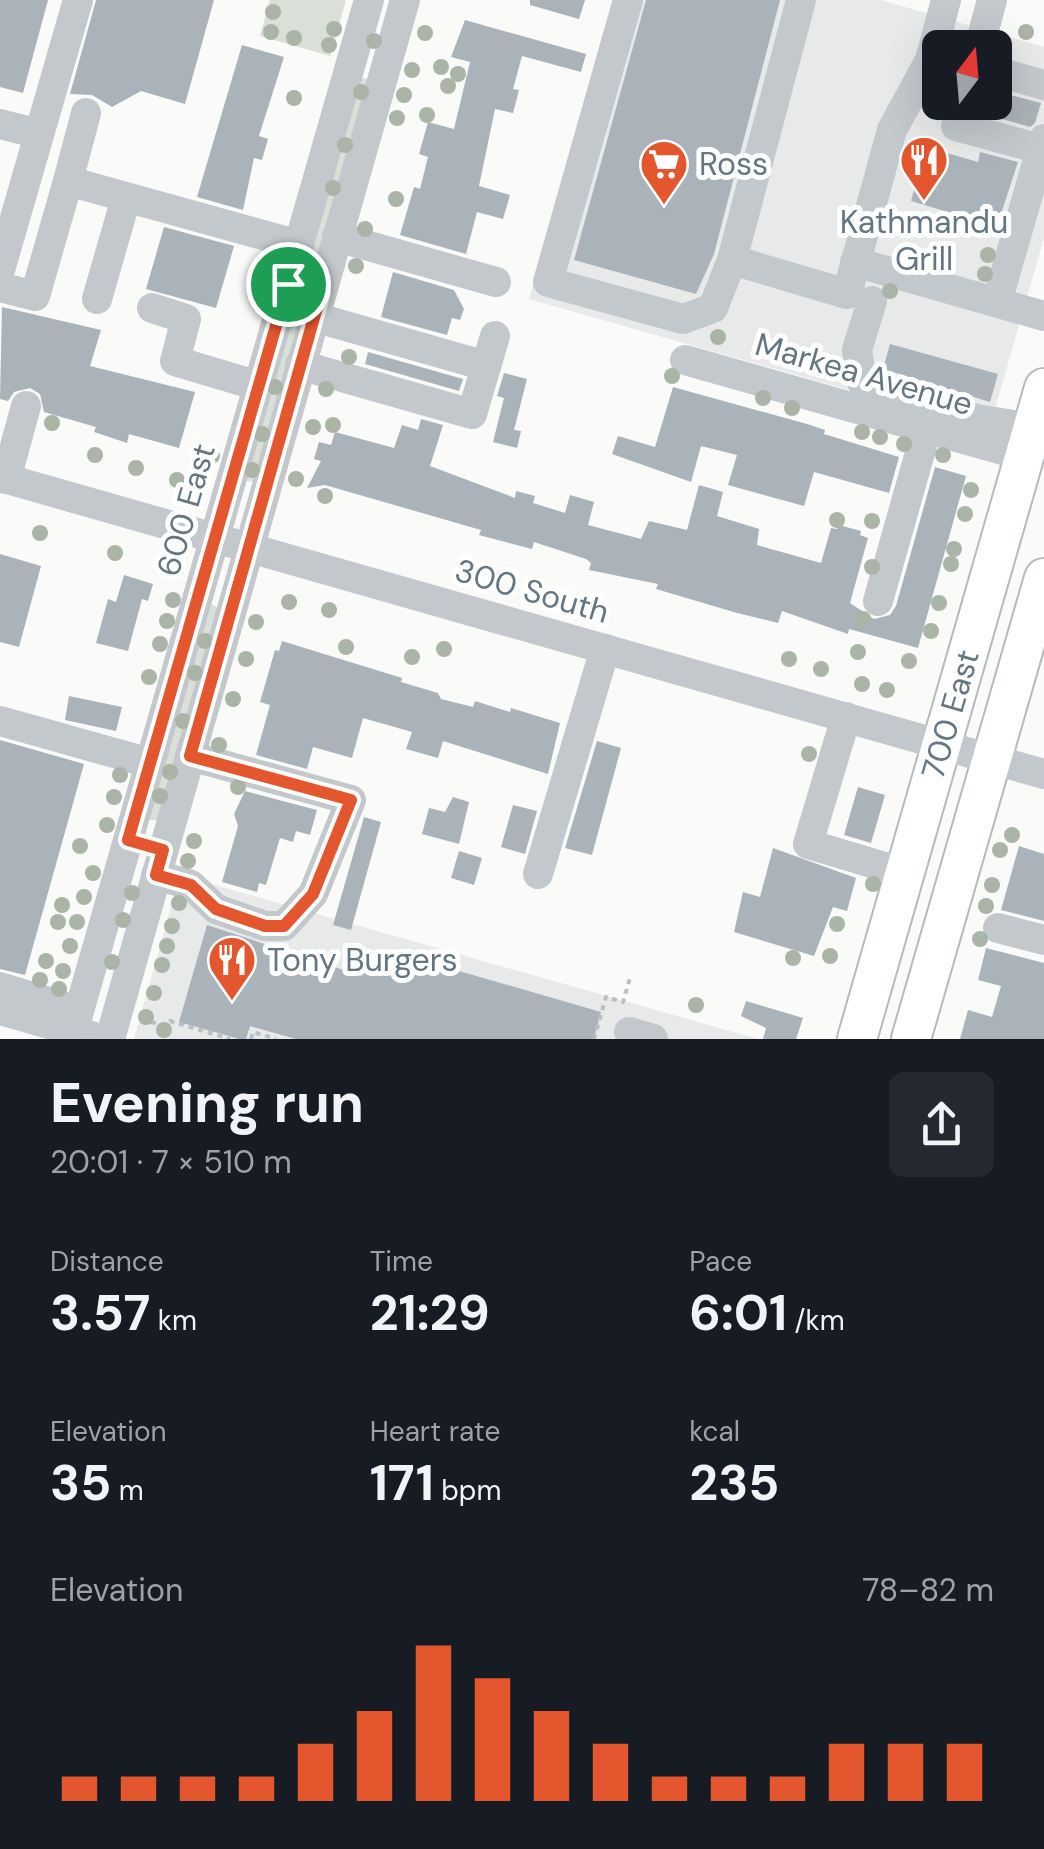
<!DOCTYPE html>
<meta charset="utf-8">
<style>
:root{--surface:#171b24;--page:#242831;--text:#f1f3f6;--muted:#9ea1a6;--accent:#e4572e}
body{margin:0;font-family:"DM Sans",sans-serif;background:var(--page);color:var(--text);height:100vh;display:flex;flex-direction:column;font-size:38px;white-space:nowrap}
*{box-sizing:border-box;margin:0}
p{font-size:32px;color:var(--muted)}
.icon{flex:none;width:55px;height:55px;fill:none;stroke:currentColor;stroke-width:2;stroke-linecap:round;stroke-linejoin:round}
.map{position:relative;height:1039px;overflow:hidden}
.details{display:flex;flex-direction:column;background:var(--surface);flex:1}
.details>*{flex:none}
.needle{width:65px;rotate:16deg}
.fabs{position:absolute;left:922px;top:30px;display:grid;gap:20px}
.fabs a{display:grid;place-items:center;width:90px;height:90px;border-radius:15px;background:var(--surface);box-shadow:0 10px 40px #0002;font-size:50px}
.pin{position:absolute;display:grid;place-items:center;width:85px;height:85px;color:#fff;margin:-42px;border:5px solid #fff;border-radius:50%;box-shadow:0 2px 10px #0007}
.round{display:grid;place-items:center;flex:none;width:105px;height:105px;border-radius:15px;background:var(--page)}
.overview{display:flex;align-items:center;justify-content:space-between;height:170px;padding:0 50px}
h1{font-size:55px;font-weight:700;line-height:75px}
.metrics{display:grid;grid-template-columns:repeat(3,1fr);gap:15px;height:170px;padding:10px 50px}
.metrics div{display:grid;align-content:center}
.metrics b{font-size:50px;font-weight:700}
.metrics small{font-size:28px;font-weight:400}
.metrics p{font-size:28px}
.chart{height:280px;padding:20px 50px}
.chart p{display:flex;justify-content:space-between}
.chart svg{width:100%;height:180px;margin-top:10px;stroke:var(--accent);stroke-width:6}
.map>svg:first-child{display:block}
</style>
<div class="map">
<svg width="1044" height="1039" viewBox="0 0 1044 1039">
<rect width="100%" height="100%" fill="#fafaf8"/>
<g fill="#e8e9e9" fill-rule="evenodd">
<path d="M614 0H881L1044 47V238L989 430 529 299ZM940 48H995V102H940Z"/>
<path d="M180 875 758 1039H134Z"/>
</g>
<g fill="#dadfd7">
<path d="M270 0H346L330 56 260 36Z"/>
<path d="M361 78 367 79 310 281 301 277Z"/>
<path d="M298 297 305 300 253 482 244 480Z"/>
<path d="M211 604 221 610 162 820H150L146 816Z"/>
</g>
<g fill="#aab3b9">
<path d="M0 0H48L23 93 0 87Z"/>
<path d="M96 0H214L185 104 141 91 112 107 92 95 70 94Z"/>
<path d="M530 0H585L579 19 530 5Z"/>
<path d="M646 0H780L714 254 696 294 574 260Z"/>
<path d="M465 20 586 54 581 72 522 56 513 89 519 90 513 113 495 109 479 186 510 195 503 219 477 212 466 254 400 235 414 187 420 189 428 157 419 154 428 122 454 129 470 62 451 57Z"/>
<path d="M242 45 284 57 259 136 268 139 262 160 254 158 243 210 197 197Z"/>
<path d="M998 92 1041 103 1035 123 1030 127 991 116Z"/>
<path d="M926 147 978 162 980 152 1018 162 999 220 988 224 911 201Z"/>
<path d="M164 227 234 246 216 308 146 289Z"/>
<path d="M393 272 454 290 464 309 460 320 452 318 447 335 381 317Z"/>
<path d="M2 307 101 330 90 366 195 392 179 448 129 434 127 443 94 432 96 427 44 412 40 394 30 388 14 392 8 401 0 399Z"/>
<path d="M890 344 998 374 990 402 883 369Z"/>
<path d="M368 352 463 379 459 391 365 364Z"/>
<path d="M504 373 527 379 514 430 521 431 517 448 493 442 504 398 497 396Z"/>
<path d="M673 387 807 424 825 430 824 434 899 457 889 493 814 472 804 506 728 485 737 455 701 446 691 482 612 454 618 436 655 447Z"/>
<path d="M421 419 443 425 430 466 515 498 516 491 535 496 533 503 565 513 570 495 594 502 588 525 641 539 649 521 687 530 699 485 723 492 717 516 759 529 757 545 821 563 831 528 837 529 839 525 861 531 860 535 868 538 850 603 874 619 890 615 896 606 935 467 966 476 918 648 849 629 848 634 782 611 778 623 737 613 656 589 658 584 589 570 591 563 586 559 534 542 532 549 479 535 481 530 325 485 307 488 321 461 314 459 319 442 331 445 335 432 394 448 402 425 418 430Z"/>
<path d="M0 554 41 566 19 647 0 642Z"/>
<path d="M124 575 153 584 148 601 142 599 128 651 96 643 108 599 116 602Z"/>
<path d="M282 641 402 678 401 682 438 693 441 699 473 707 475 701 510 712 511 708 560 723 548 774 443 741 438 758 406 749 412 732 363 718 352 758 313 747 307 769 256 755 270 705 260 702 275 650 279 651Z"/>
<path d="M69 696 122 707 116 731 65 720Z"/>
<path d="M0 740 84 764 25 975 0 969Z"/>
<path d="M597 741 621 748 592 855 565 848Z"/>
<path d="M858 787 885 795 871 843 844 835Z"/>
<path d="M245 791 317 810 310 835 296 831 293 842 280 838 266 885 259 883 257 892 222 882 238 826 234 814Z"/>
<path d="M453 797 469 802 459 844 422 834 429 808 445 812Z"/>
<path d="M513 805 537 811 525 854 501 847Z"/>
<path d="M364 817 381 822 351 930 333 925Z"/>
<path d="M1019 846 1044 854V921L1001 910Z"/>
<path d="M773 848 856 878 847 911 833 907 814 956 734 932 743 892 760 897Z"/>
<path d="M459 851 482 858 474 885 451 878Z"/>
<path d="M207 925 362 976 367 957 380 960 383 949 601 1012 594 1039H296L250 1026 246 1039H239L179 1022Z"/>
<path d="M986 948 1044 963V1039H960L968 1010 992 1017 1001 986 978 980Z"/>
<path d="M746 1001 803 1018 796 1039H763L766 1028 741 1016Z"/>
</g>
<g fill="none" stroke-linecap="round" stroke-linejoin="round">
<g stroke="#b5babe" stroke-width="42">
<g id="major">
<path id="s1" d="M857 1039 1044 388"/>
<path d="M911 1039 1044 578"/>
</g>
</g>
<g stroke="#bbbfc2" stroke-width="4" stroke-dasharray="5 5" stroke-linecap="butt">
<path d="M151 1022 164 1025 170 1021 230 1039"/>
<path d="M251 1039 253 1032 276 1039"/>
<path d="M594 1039 606 997 623 1002 630 978"/>
</g>
<g stroke="#c3c8cc" stroke-width="30">
<path d="M628 0 548 282 683 319 713 308 732 260 801 0"/>
<path d="M979 48 992 0"/>
<path d="M995 71 1044 85"/>
<path d="M963 102 956 126 1044 150"/>
<path d="M86 113 68 181 299 245"/>
<path d="M0 124 39 134"/>
<path d="M337 237 496 282"/>
<path d="M732 260 847 294 892 130 930 60 946 0"/>
<path d="M855 262 1044 316"/>
<path d="M0 270 78 0"/>
<path d="M0 287 35 296 68 181"/>
<path d="M97 299 126 198"/>
<path d="M872 301 857 350 862 382 976 419 1032 428"/>
<path d="M997 302 1044 139"/>
<path d="M152 308 186 319 175 361 259 386"/>
<path d="M314 317 486 366"/>
<path d="M685 360 1024 456"/>
<path d="M300 365 472 414 495 336"/>
<path d="M0 477 1044 774"/>
<path d="M6 479 26 406"/>
<path d="M878 601 927 428"/>
<path d="M846 717 808 844 905 873"/>
<path d="M0 721 150 763"/>
<path d="M538 874 605 649"/>
<path d="M156 875 191 885 216 909 265 926H284L313 894 351 800 190 756"/>
<path d="M998 928 1044 940"/>
<path d="M0 987 76 1010"/>
<path d="M0 1010 91 1036"/>
<path d="M629 1032 653 1039"/>
<path d="M71 1039 369 0"/>
<path d="M110 1039 405 0"/>
</g>
<use href="#major" stroke="#fff" stroke-width="38"/>
</g>
<g fill="#aab4a7">
<circle cx="273" cy="12" r="8"/>
<circle cx="334" cy="29" r="8"/>
<circle cx="271" cy="32" r="8"/>
<circle cx="1026" cy="32" r="8"/>
<circle cx="425" cy="33" r="8"/>
<circle cx="294" cy="38" r="8"/>
<circle cx="374" cy="41" r="8"/>
<circle cx="329" cy="45" r="8"/>
<circle cx="441" cy="67" r="8"/>
<circle cx="412" cy="70" r="8"/>
<circle cx="458" cy="74" r="8"/>
<circle cx="448" cy="86" r="8"/>
<circle cx="361" cy="92" r="8"/>
<circle cx="404" cy="95" r="8"/>
<circle cx="294" cy="98" r="8"/>
<circle cx="427" cy="115" r="8"/>
<circle cx="397" cy="118" r="8"/>
<circle cx="345" cy="145" r="8"/>
<circle cx="333" cy="188" r="8"/>
<circle cx="396" cy="199" r="8"/>
<circle cx="365" cy="229" r="8"/>
<circle cx="988" cy="255" r="8"/>
<circle cx="311" cy="263" r="8"/>
<circle cx="356" cy="266" r="8"/>
<circle cx="985" cy="274" r="8"/>
<circle cx="890" cy="291" r="8"/>
<circle cx="296" cy="316" r="8"/>
<circle cx="718" cy="337" r="8"/>
<circle cx="349" cy="357" r="8"/>
<circle cx="672" cy="376" r="8"/>
<circle cx="275" cy="387" r="8"/>
<circle cx="326" cy="389" r="8"/>
<circle cx="763" cy="398" r="8"/>
<circle cx="792" cy="408" r="8"/>
<circle cx="52" cy="423" r="8"/>
<circle cx="333" cy="425" r="8"/>
<circle cx="313" cy="427" r="8"/>
<circle cx="862" cy="432" r="8"/>
<circle cx="262" cy="434" r="8"/>
<circle cx="880" cy="437" r="8"/>
<circle cx="904" cy="444" r="8"/>
<circle cx="95" cy="455" r="8"/>
<circle cx="943" cy="455" r="8"/>
<circle cx="212" cy="456" r="8"/>
<circle cx="136" cy="468" r="8"/>
<circle cx="252" cy="470" r="8"/>
<circle cx="296" cy="479" r="8"/>
<circle cx="177" cy="480" r="8"/>
<circle cx="971" cy="490" r="8"/>
<circle cx="325" cy="496" r="8"/>
<circle cx="965" cy="514" r="8"/>
<circle cx="837" cy="520" r="8"/>
<circle cx="872" cy="521" r="8"/>
<circle cx="40" cy="533" r="8"/>
<circle cx="954" cy="549" r="8"/>
<circle cx="115" cy="553" r="8"/>
<circle cx="951" cy="564" r="8"/>
<circle cx="872" cy="567" r="8"/>
<circle cx="173" cy="600" r="8"/>
<circle cx="289" cy="602" r="8"/>
<circle cx="939" cy="603" r="8"/>
<circle cx="329" cy="610" r="8"/>
<circle cx="863" cy="619" r="8"/>
<circle cx="167" cy="621" r="8"/>
<circle cx="256" cy="622" r="8"/>
<circle cx="931" cy="631" r="8"/>
<circle cx="205" cy="641" r="8"/>
<circle cx="160" cy="644" r="8"/>
<circle cx="346" cy="647" r="8"/>
<circle cx="444" cy="649" r="8"/>
<circle cx="858" cy="652" r="8"/>
<circle cx="412" cy="657" r="8"/>
<circle cx="246" cy="659" r="8"/>
<circle cx="789" cy="659" r="8"/>
<circle cx="909" cy="661" r="8"/>
<circle cx="821" cy="669" r="8"/>
<circle cx="195" cy="673" r="8"/>
<circle cx="149" cy="677" r="8"/>
<circle cx="862" cy="684" r="8"/>
<circle cx="887" cy="690" r="8"/>
<circle cx="233" cy="699" r="8"/>
<circle cx="183" cy="721" r="8"/>
<circle cx="219" cy="745" r="8"/>
<circle cx="809" cy="754" r="8"/>
<circle cx="170" cy="772" r="8"/>
<circle cx="120" cy="775" r="8"/>
<circle cx="238" cy="787" r="8"/>
<circle cx="160" cy="796" r="8"/>
<circle cx="114" cy="797" r="8"/>
<circle cx="107" cy="825" r="8"/>
<circle cx="1012" cy="835" r="8"/>
<circle cx="194" cy="841" r="8"/>
<circle cx="80" cy="846" r="8"/>
<circle cx="1000" cy="850" r="8"/>
<circle cx="188" cy="861" r="8"/>
<circle cx="93" cy="873" r="8"/>
<circle cx="873" cy="884" r="8"/>
<circle cx="992" cy="885" r="8"/>
<circle cx="132" cy="893" r="8"/>
<circle cx="84" cy="897" r="8"/>
<circle cx="179" cy="903" r="8"/>
<circle cx="62" cy="905" r="8"/>
<circle cx="986" cy="906" r="8"/>
<circle cx="123" cy="920" r="8"/>
<circle cx="58" cy="922" r="8"/>
<circle cx="77" cy="922" r="8"/>
<circle cx="837" cy="924" r="8"/>
<circle cx="172" cy="926" r="8"/>
<circle cx="980" cy="939" r="8"/>
<circle cx="70" cy="946" r="8"/>
<circle cx="167" cy="946" r="8"/>
<circle cx="830" cy="956" r="8"/>
<circle cx="793" cy="958" r="8"/>
<circle cx="46" cy="961" r="8"/>
<circle cx="112" cy="962" r="8"/>
<circle cx="162" cy="965" r="8"/>
<circle cx="63" cy="971" r="8"/>
<circle cx="40" cy="980" r="8"/>
<circle cx="59" cy="989" r="8"/>
<circle cx="154" cy="993" r="8"/>
<circle cx="696" cy="1005" r="8"/>
<circle cx="146" cy="1017" r="8"/>
<circle cx="164" cy="1030" r="8"/>
</g>
<g fill="none" stroke-linecap="round" stroke-linejoin="round">
<g stroke="#fff" stroke-width="20">
<path id="route" d="M288 284 321 293 190 756 351 800 313 894 284 926H265L216 909 191 885 156 875 163 850 128 840Z"/>
</g>
<use href="#route" stroke="#e4572e" stroke-width="12"/>
</g>
<defs>
<g id="restaurant-pin" transform="scale(2.5)"><path d="M0 17L-7.5 6A9.5 9.5 0 1 1 7.5 6Z" fill="#e4572e" stroke="#fff"/><path d="M-5-6h1v4h1v-4h1v4h1v-4h1v5L-1.5 .5V6h-2V.5L-5-1ZM5-6V6H3V1.5H1.5Q1.5-4 5-6Z" fill="#fff"/></g>
<g id="supermarket-pin" transform="scale(2.5)"><path d="M0 17L-7.5 6A9.5 9.5 0 1 1 7.5 6Z" fill="#e4572e" stroke="#fff"/><path d="M-6-5.5h2.5l.6 2H6L4.5 2H-2.5L-4.4-4H-6ZM-1.5 3.2a1.3 1.3 0 1 0 .1 0ZM3 3.2a1.3 1.3 0 1 0 .1 0Z" fill="#fff"/></g>
</defs>
<g fill-rule="evenodd">
<use href="#restaurant-pin" x="924" y="160"/>
<use href="#supermarket-pin" x="664" y="164"/>
<use href="#restaurant-pin" x="232" y="960"/>
</g>
<g text-anchor="middle" dominant-baseline="central" stroke-width="10" stroke-linejoin="round" paint-order="stroke">
<g font-size="32" fill="#657683" stroke="#fff" text-anchor="start">
<text x="699" y="164">Ross</text>
<text x="924" y="222" text-anchor="middle">Kathmandu<tspan x="924" dy="37">Grill</tspan></text>
<text x="267" y="960">Tony Burgers</text>
</g>
<g font-size="32" fill="#657683" stroke="#fff">
<text transform="translate(864 374) rotate(16)">Markea Avenue</text>
<text transform="translate(186 510) rotate(-74)">600 East</text>
<text transform="translate(532 591) rotate(16)">300 South</text>
<text stroke="none"><textPath href="#s1" startOffset="338">700 East</textPath></text>
</g>
</g>
</svg>
<div class="fabs">
<a><svg class="needle" viewBox="-14 -14 28 28"><path d="M0-13l5 13h-10z" fill="#e53935"/><path d="M0 13l5-13h-10z" fill="#9ea1a6"/></svg></a>
</div>
<div class="pin" style="left:288px;top:284px;background:#1e9e55"><svg class="icon" aria-label="arrive" viewBox="0 0 24 24"><path d="M6 21V4h12l-3 4 3 4H6"/></svg></div>
</div>
<section class="details">
<div class="overview"><div><h1>Evening run</h1><p>20:01 · 7 × 510 m</p></div><a class="round"><svg class="icon" aria-label="share" viewBox="0 0 24 24"><path d="M12 15V3M7 8l5-5 5 5M5 13v7h14v-7"/></svg></a></div>
<div class="metrics">
<div><p>Distance</p><b>3.57<small> km</small></b></div>
<div><p>Time</p><b>21:29</b></div>
<div><p>Pace</p><b>6:01<small> /km</small></b></div>
</div>
<div class="metrics">
<div><p>Elevation</p><b>35<small> m</small></b></div>
<div><p>Heart rate</p><b>171<small> bpm</small></b></div>
<div><p>kcal</p><b>235</b></div>
</div>
<div class="chart"><p><span>Elevation</span>78–82 m</p>
<svg viewBox="0 0 160 44" preserveAspectRatio="none"><path d="M5 44V38M15 44V38M25 44V38M35 44V38M45 44V30M55 44V22M65 44V6M75 44V14M85 44V22M95 44V30M105 44V38M115 44V38M125 44V38M135 44V30M145 44V30M155 44V30"/></svg>
</div>
</section>
